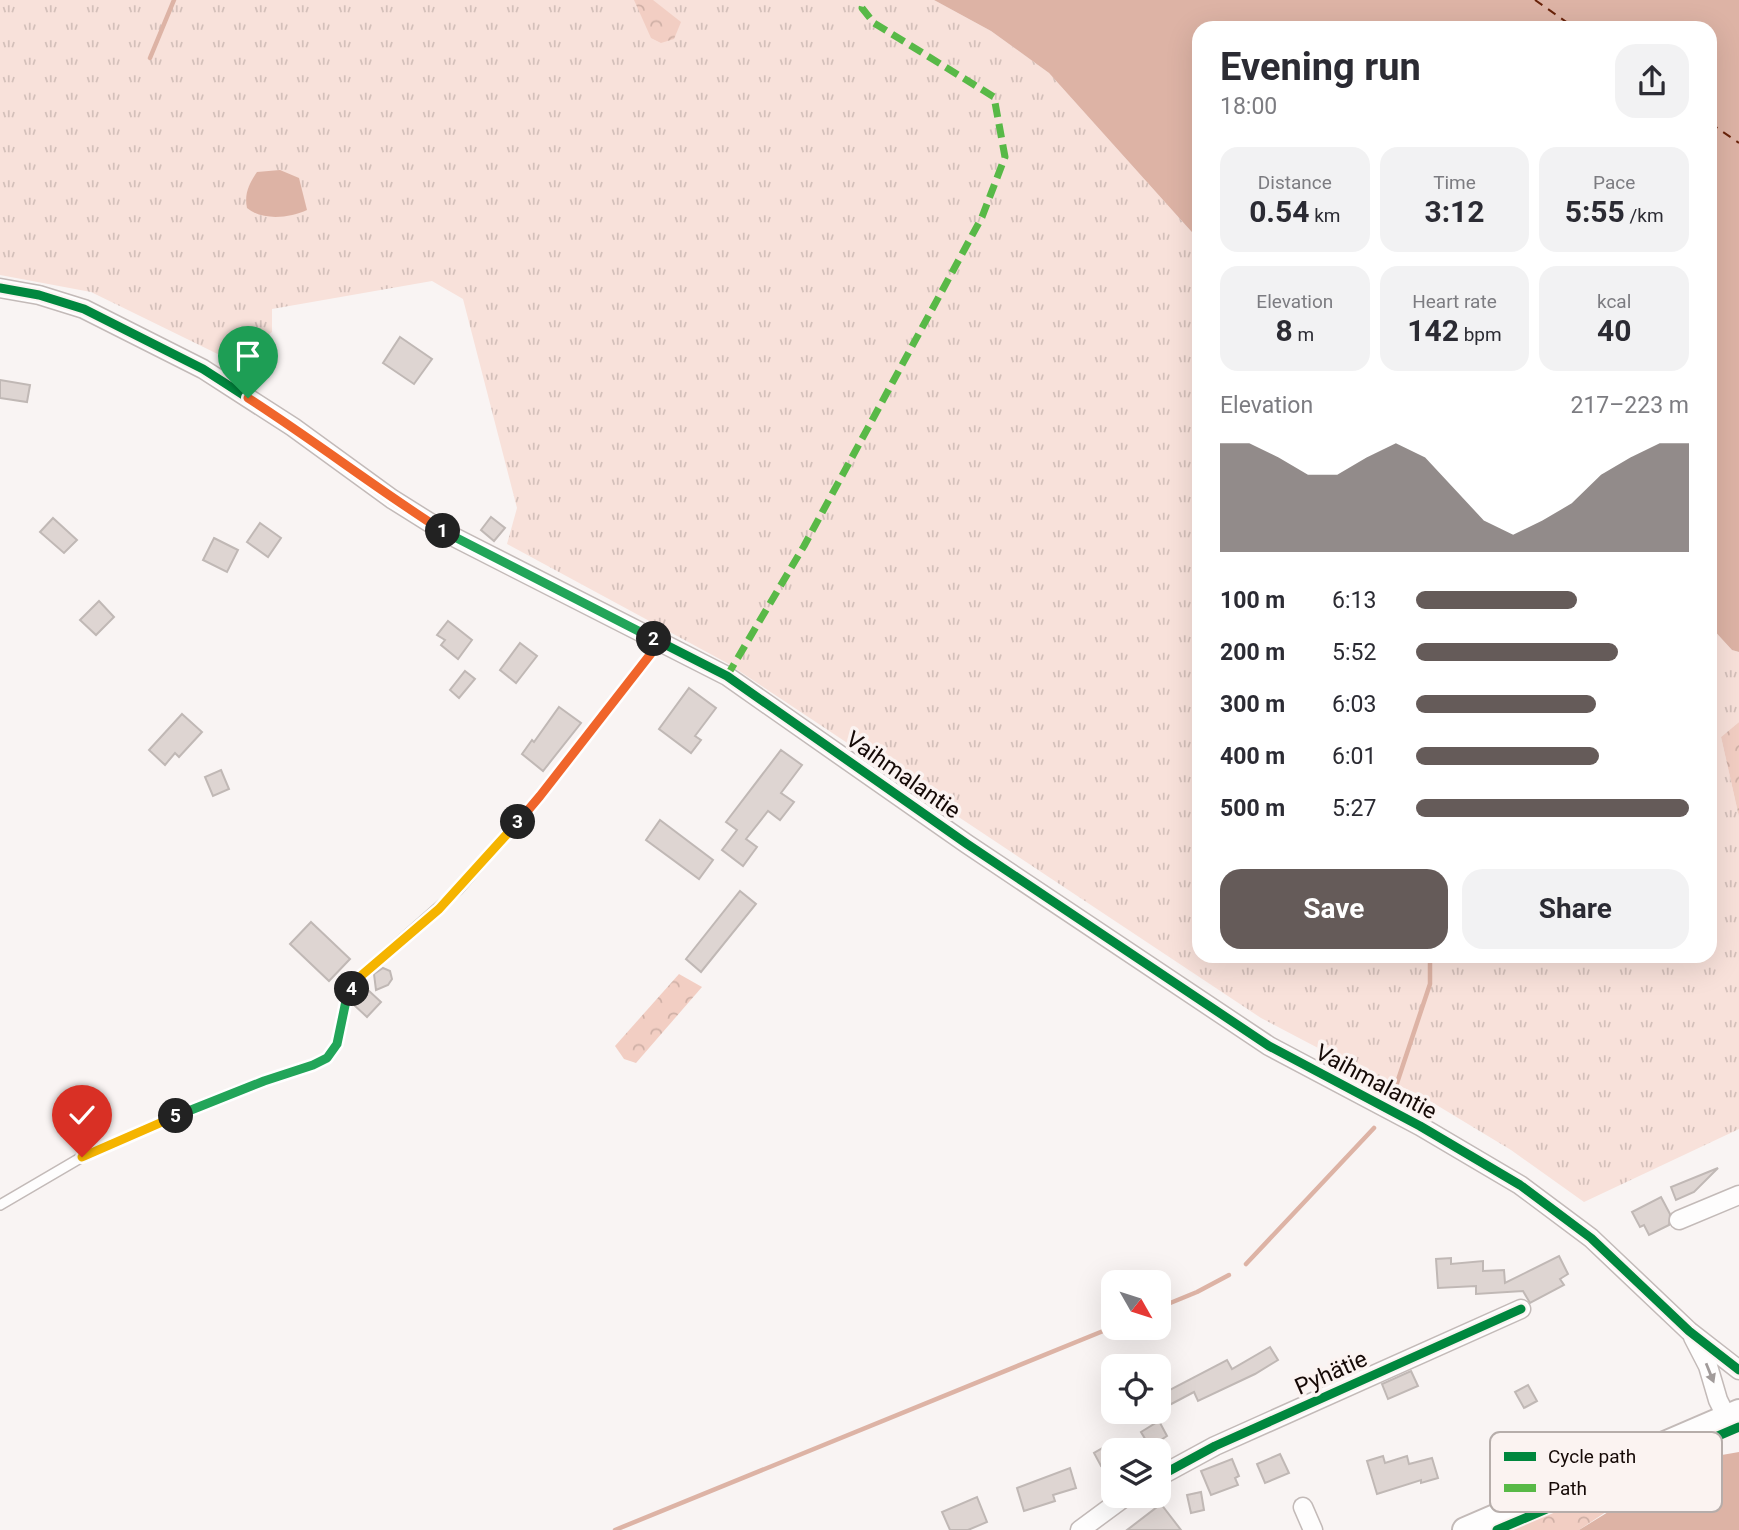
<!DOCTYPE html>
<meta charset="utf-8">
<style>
:root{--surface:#fff;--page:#f2f2f3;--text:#2b2b33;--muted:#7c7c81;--accent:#655b59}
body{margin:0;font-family:Roboto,sans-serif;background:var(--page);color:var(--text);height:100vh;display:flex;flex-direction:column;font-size:26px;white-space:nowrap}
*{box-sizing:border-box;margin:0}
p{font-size:23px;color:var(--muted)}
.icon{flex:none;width:38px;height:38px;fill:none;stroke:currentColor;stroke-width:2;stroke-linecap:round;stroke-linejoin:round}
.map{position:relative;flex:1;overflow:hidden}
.panel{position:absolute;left:1192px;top:21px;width:525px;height:942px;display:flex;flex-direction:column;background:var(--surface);border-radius:21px;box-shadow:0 7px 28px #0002}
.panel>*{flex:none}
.needle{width:46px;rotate:129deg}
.controls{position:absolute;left:1101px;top:1270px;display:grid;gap:14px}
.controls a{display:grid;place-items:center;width:70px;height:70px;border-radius:14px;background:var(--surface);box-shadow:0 7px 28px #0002;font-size:35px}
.pin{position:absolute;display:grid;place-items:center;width:60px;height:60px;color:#fff;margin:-72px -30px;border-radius:50% 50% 50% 0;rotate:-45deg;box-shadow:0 0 7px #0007}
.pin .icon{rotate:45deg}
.km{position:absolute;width:35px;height:35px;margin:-18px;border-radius:50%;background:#222;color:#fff;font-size:19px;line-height:35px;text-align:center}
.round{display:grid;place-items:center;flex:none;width:74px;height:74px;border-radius:21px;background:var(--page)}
.headline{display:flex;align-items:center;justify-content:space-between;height:119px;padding:0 28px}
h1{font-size:38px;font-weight:700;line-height:52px}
.figures{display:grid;grid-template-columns:repeat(3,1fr);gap:10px;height:119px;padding:7px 28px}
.figures div{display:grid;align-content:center;border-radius:18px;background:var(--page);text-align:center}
.figures b{font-size:30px;font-weight:700}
.figures small{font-size:19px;font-weight:400}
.figures p{font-size:19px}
.chart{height:196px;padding:14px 28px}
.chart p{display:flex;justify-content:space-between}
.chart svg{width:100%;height:126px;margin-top:7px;fill:var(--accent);opacity:.7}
.action{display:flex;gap:14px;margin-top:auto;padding:14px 28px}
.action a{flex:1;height:80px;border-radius:21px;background:var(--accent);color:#fff;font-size:28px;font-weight:700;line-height:80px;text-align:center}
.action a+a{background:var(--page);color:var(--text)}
ul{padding:0 28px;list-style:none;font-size:23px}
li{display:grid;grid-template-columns:112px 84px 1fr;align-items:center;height:52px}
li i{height:18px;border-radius:9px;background:var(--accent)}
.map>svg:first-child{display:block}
</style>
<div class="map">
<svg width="1739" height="1530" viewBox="0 0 1739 1530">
<defs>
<pattern id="grass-tufts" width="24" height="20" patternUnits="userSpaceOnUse" patternTransform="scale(1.75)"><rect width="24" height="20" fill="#f8e1da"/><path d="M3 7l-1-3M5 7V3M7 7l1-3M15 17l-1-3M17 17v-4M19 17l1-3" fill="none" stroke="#d4c0ba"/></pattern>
<pattern id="forest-crowns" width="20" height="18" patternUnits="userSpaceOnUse" patternTransform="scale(1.75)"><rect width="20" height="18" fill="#f2cec3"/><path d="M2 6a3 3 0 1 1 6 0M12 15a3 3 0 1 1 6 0" fill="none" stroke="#cfb0a6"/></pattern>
</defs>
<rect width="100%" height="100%" fill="#f9f4f3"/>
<path fill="url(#grass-tufts)" d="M0 0H934L991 31 1049 73 1199 240V956H1710V626L1732 650 1739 652V722L1721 737 1739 817V1129L1584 1202 1511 1150 1420 1095 1339 1059 1261 1018 727 663 507 544 517 508 463 299 432 281 272 309V332L234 362 91 292 0 275Z"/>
<g fill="url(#forest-crowns)">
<path d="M634 0H653L681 22 674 39 661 43 651 38Z"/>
<path d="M1739 722V817L1721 737Z"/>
<path d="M679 974 702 987 636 1063 624 1059 615 1046Z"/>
<path d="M1610 1488 1609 1510 1579 1530H1512Z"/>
</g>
<g fill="#ddb3a5">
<path d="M934 0H1739V652L1732 650 1710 626V28H1199V240L1049 73 991 31Z"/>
<path d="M280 170 299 178 307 210C290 218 262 221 247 208 244 194 249 184 257 172Z"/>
<path d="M1739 1452V1530H1579L1626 1501 1678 1491 1716 1456Z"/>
</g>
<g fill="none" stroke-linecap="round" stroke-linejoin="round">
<g stroke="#ddb3a5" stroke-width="4.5">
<path d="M150 58 174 0"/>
<path d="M1397 1083 1430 984V956"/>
<path d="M1246 1264 1374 1128"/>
<path d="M1158 1308 1197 1292 1229 1275"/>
<path d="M615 1530 1113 1327"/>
</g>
<g stroke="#69230a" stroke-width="2" stroke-dasharray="9 7" stroke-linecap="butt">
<path d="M1535 0 1575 28"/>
<path d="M1710 123 1739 143"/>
</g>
</g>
<g fill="#ded5d2" stroke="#c0b8b5" stroke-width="2">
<path d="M400 337 432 359 414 384 383 363Z"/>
<path d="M0 380 30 385 27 402 0 398Z"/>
<path d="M491 517 505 528 494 541 481 530Z"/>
<path d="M53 518 77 540 64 553 40 532Z"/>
<path d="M260 523 281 538 268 557 247 542Z"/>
<path d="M214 538 238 550 227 572 203 560Z"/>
<path d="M99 601 114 617 96 635 80 620Z"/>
<path d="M448 621 472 640 458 659 441 645 445 640 437 635Z"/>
<path d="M520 643 537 656 516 683 500 670Z"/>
<path d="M465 671 475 679 459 698 450 690Z"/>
<path d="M689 688 716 708 695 736 701 740 691 753 659 729Z"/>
<path d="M559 707 581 723 543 771 522 754 532 740 534 742Z"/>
<path d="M182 714 202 732 179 757 175 753 165 765 149 750Z"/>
<path d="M781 750 802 765 781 793 794 802 780 820 768 811 746 839 757 847 743 866 722 850 737 830 726 822Z"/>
<path d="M221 770 229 789 213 796 205 777Z"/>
<path d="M660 820 713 860 699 879 646 840Z"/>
<path d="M740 891 756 904 701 972 686 959Z"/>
<path d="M311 922 350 959 329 981 290 944Z"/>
<path d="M383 968 390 971 392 979 388 985 376 990 374 974Z"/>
<path d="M368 990 381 1002 367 1017 354 1005Z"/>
<path d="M1718 1168 1694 1192 1676 1200 1671 1187Z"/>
<path d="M1661 1197 1670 1214 1669 1225 1649 1235 1644 1225 1640 1227 1632 1212Z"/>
<path d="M1559 1256 1568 1274 1560 1279 1564 1285 1530 1303 1523 1291 1476 1294V1286L1438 1288 1436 1259 1451 1258V1264L1483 1261V1271L1504 1270 1505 1283Z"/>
<path d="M1270 1347 1278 1360 1255 1374 1198 1401 1194 1392 1158 1411V1396L1227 1360 1232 1369Z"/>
<path d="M1411 1371 1418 1386 1388 1399 1382 1384Z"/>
<path d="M1528 1385 1537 1401 1524 1408 1515 1392Z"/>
<path d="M1159 1421 1167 1436 1150 1447 1141 1432Z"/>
<path d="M1113 1442V1460L1101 1466 1094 1453Z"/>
<path d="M1280 1454 1289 1473 1265 1483 1257 1464Z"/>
<path d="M1383 1456 1385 1463 1407 1456 1409 1464 1432 1458 1438 1478 1421 1483V1480L1377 1494 1367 1461Z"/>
<path d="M1232 1459 1239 1476 1235 1478 1238 1485 1211 1495 1201 1471Z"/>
<path d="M1070 1468 1076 1488 1053 1495 1055 1501 1024 1511 1017 1488Z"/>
<path d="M1201 1492 1204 1510 1191 1513 1187 1495Z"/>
<path d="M977 1497 987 1522 968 1530H950L942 1512Z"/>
<path d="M1161 1504 1181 1530H1127Z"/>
</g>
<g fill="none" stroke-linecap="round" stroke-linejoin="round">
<g stroke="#c3bab8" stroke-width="12">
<path id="lane" d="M0 1205 82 1157 147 1128 264 1081 313 1065 327 1058 337 1044 347 995 362 975 458 890 540 796 660 642"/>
</g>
<g stroke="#c3bab8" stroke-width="21">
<g id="street">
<path d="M0 288 39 295 84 309 203 369 293 427 392 499 448 534 727 676 967 844 1269 1046 1420 1126 1520 1185 1591 1238 1689 1331 1739 1370"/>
<path d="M1679 1220 1739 1195"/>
<path d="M1693 1337 1708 1366 1718 1400 1727 1418"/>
<path d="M1158 1477 1215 1446 1521 1309"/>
<path d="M1303 1507 1313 1530"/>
<path d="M1080 1530 1126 1496"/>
</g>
</g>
<g stroke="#c3bab8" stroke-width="28">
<path id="secondary" d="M1465 1530 1739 1412"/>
</g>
<use href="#lane" stroke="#fefdfd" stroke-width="9"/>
<use href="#street" stroke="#fefdfd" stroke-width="18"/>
<use href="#secondary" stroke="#fefdfd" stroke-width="24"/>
<path stroke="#58b947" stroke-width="7" stroke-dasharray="14 7" stroke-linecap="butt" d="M727 676 804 546 982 217 1005 157 994 97 874 23 862 8 864 0"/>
<g stroke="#fbf3f1" stroke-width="13">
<g id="cycleway">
<path d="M0 288 39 295 84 309 203 369 293 427 392 499 448 534 727 676 967 844 1269 1046 1420 1126 1520 1185 1591 1238 1689 1331 1739 1370"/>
<path d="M1158 1477 1215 1446 1521 1309"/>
<path d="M1497 1530 1739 1427"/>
</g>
</g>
<use href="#cycleway" stroke="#00873e" stroke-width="9"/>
</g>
<defs><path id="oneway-solid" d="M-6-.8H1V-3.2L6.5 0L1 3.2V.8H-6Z" transform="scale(1.75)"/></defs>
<use fill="#a19b9a" href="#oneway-solid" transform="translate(1710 1373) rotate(68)"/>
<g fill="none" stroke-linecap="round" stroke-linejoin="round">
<g stroke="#fff" stroke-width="14">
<path id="split-1" d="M248 398C315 441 377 489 443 531"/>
</g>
<g stroke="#fff" stroke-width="14">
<path id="split-2" d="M443 531 654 639"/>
</g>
<g stroke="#fff" stroke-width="14">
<path id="split-3" d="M518 822 540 796 660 642 654 639"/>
</g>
<g stroke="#fff" stroke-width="14">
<path id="split-4" d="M352 989 362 975 439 909 518 822"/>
</g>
<g stroke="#fff" stroke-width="14">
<path id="split-5" d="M176 1116 264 1081 313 1065 327 1058 337 1044 347 996 352 989"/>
</g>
<g stroke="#fff" stroke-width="14">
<path id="split-6" d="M82 1157 176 1116"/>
</g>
<use href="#split-1" stroke="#f0652b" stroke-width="9"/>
<use href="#split-2" stroke="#22a559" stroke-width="9"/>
<use href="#split-3" stroke="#f0652b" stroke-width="9"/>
<use href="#split-4" stroke="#f5b400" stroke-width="9"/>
<use href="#split-5" stroke="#22a559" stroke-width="9"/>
<use href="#split-6" stroke="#f5b400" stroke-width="9"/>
</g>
<g text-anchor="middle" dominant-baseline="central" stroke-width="7" stroke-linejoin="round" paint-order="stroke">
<g font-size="23" fill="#150906" stroke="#fbf3f1">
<text transform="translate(903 775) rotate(35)">Vaihmalantie</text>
<text transform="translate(1376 1082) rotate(28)">Vaihmalantie</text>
<text transform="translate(1331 1373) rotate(-24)">Pyhätie</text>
</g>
</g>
<rect x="1490" y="1432" width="232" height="80" rx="10" fill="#fbf3f1" stroke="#b6adaa" stroke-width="2"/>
<rect x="1504" y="1452" width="32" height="9" fill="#00873e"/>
<rect x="1504" y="1484" width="32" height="8" fill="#58b947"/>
<g font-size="19" fill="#150906">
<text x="1548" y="1463">Cycle path</text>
<text x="1548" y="1495">Path</text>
</g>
</svg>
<div class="controls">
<a><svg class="needle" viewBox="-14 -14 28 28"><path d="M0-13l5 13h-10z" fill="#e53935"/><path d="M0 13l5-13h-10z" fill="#7c7c81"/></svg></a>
<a><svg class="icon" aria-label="locate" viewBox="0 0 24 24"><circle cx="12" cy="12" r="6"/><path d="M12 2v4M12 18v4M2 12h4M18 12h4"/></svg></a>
<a><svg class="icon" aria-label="layers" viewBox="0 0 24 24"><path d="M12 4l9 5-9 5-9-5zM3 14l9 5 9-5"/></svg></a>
</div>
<div class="pin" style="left:248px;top:398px;background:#1e9e55"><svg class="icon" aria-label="arrive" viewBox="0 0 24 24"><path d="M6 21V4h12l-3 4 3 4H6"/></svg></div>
<div class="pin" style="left:82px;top:1157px;background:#d93025"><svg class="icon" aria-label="check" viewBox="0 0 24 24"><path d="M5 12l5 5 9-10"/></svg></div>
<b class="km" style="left:443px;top:531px">1</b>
<b class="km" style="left:654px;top:639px">2</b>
<b class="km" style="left:518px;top:822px">3</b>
<b class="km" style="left:352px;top:989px">4</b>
<b class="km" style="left:176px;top:1116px">5</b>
<section class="panel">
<div class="headline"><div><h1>Evening run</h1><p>18:00</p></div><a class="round"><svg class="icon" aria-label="share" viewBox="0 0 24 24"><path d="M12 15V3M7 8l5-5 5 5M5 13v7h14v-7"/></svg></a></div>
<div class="figures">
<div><p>Distance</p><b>0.54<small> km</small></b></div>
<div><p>Time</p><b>3:12</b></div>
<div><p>Pace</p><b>5:55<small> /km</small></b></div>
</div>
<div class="figures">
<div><p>Elevation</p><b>8<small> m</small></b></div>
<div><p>Heart rate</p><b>142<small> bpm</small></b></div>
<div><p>kcal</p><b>40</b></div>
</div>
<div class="chart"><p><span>Elevation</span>217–223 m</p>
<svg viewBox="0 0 160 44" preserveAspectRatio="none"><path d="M0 44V6L10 6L20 11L30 17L40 17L50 11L60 6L70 11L80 22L90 33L100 38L110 33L120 27L130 17L140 11L150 6L160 6V44z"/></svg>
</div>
<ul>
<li><b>100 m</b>6:13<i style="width:59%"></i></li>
<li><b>200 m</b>5:52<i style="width:74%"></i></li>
<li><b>300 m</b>6:03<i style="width:66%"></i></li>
<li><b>400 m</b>6:01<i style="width:67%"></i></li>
<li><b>500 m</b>5:27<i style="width:100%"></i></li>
</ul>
<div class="action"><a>Save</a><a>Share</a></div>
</section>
</div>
